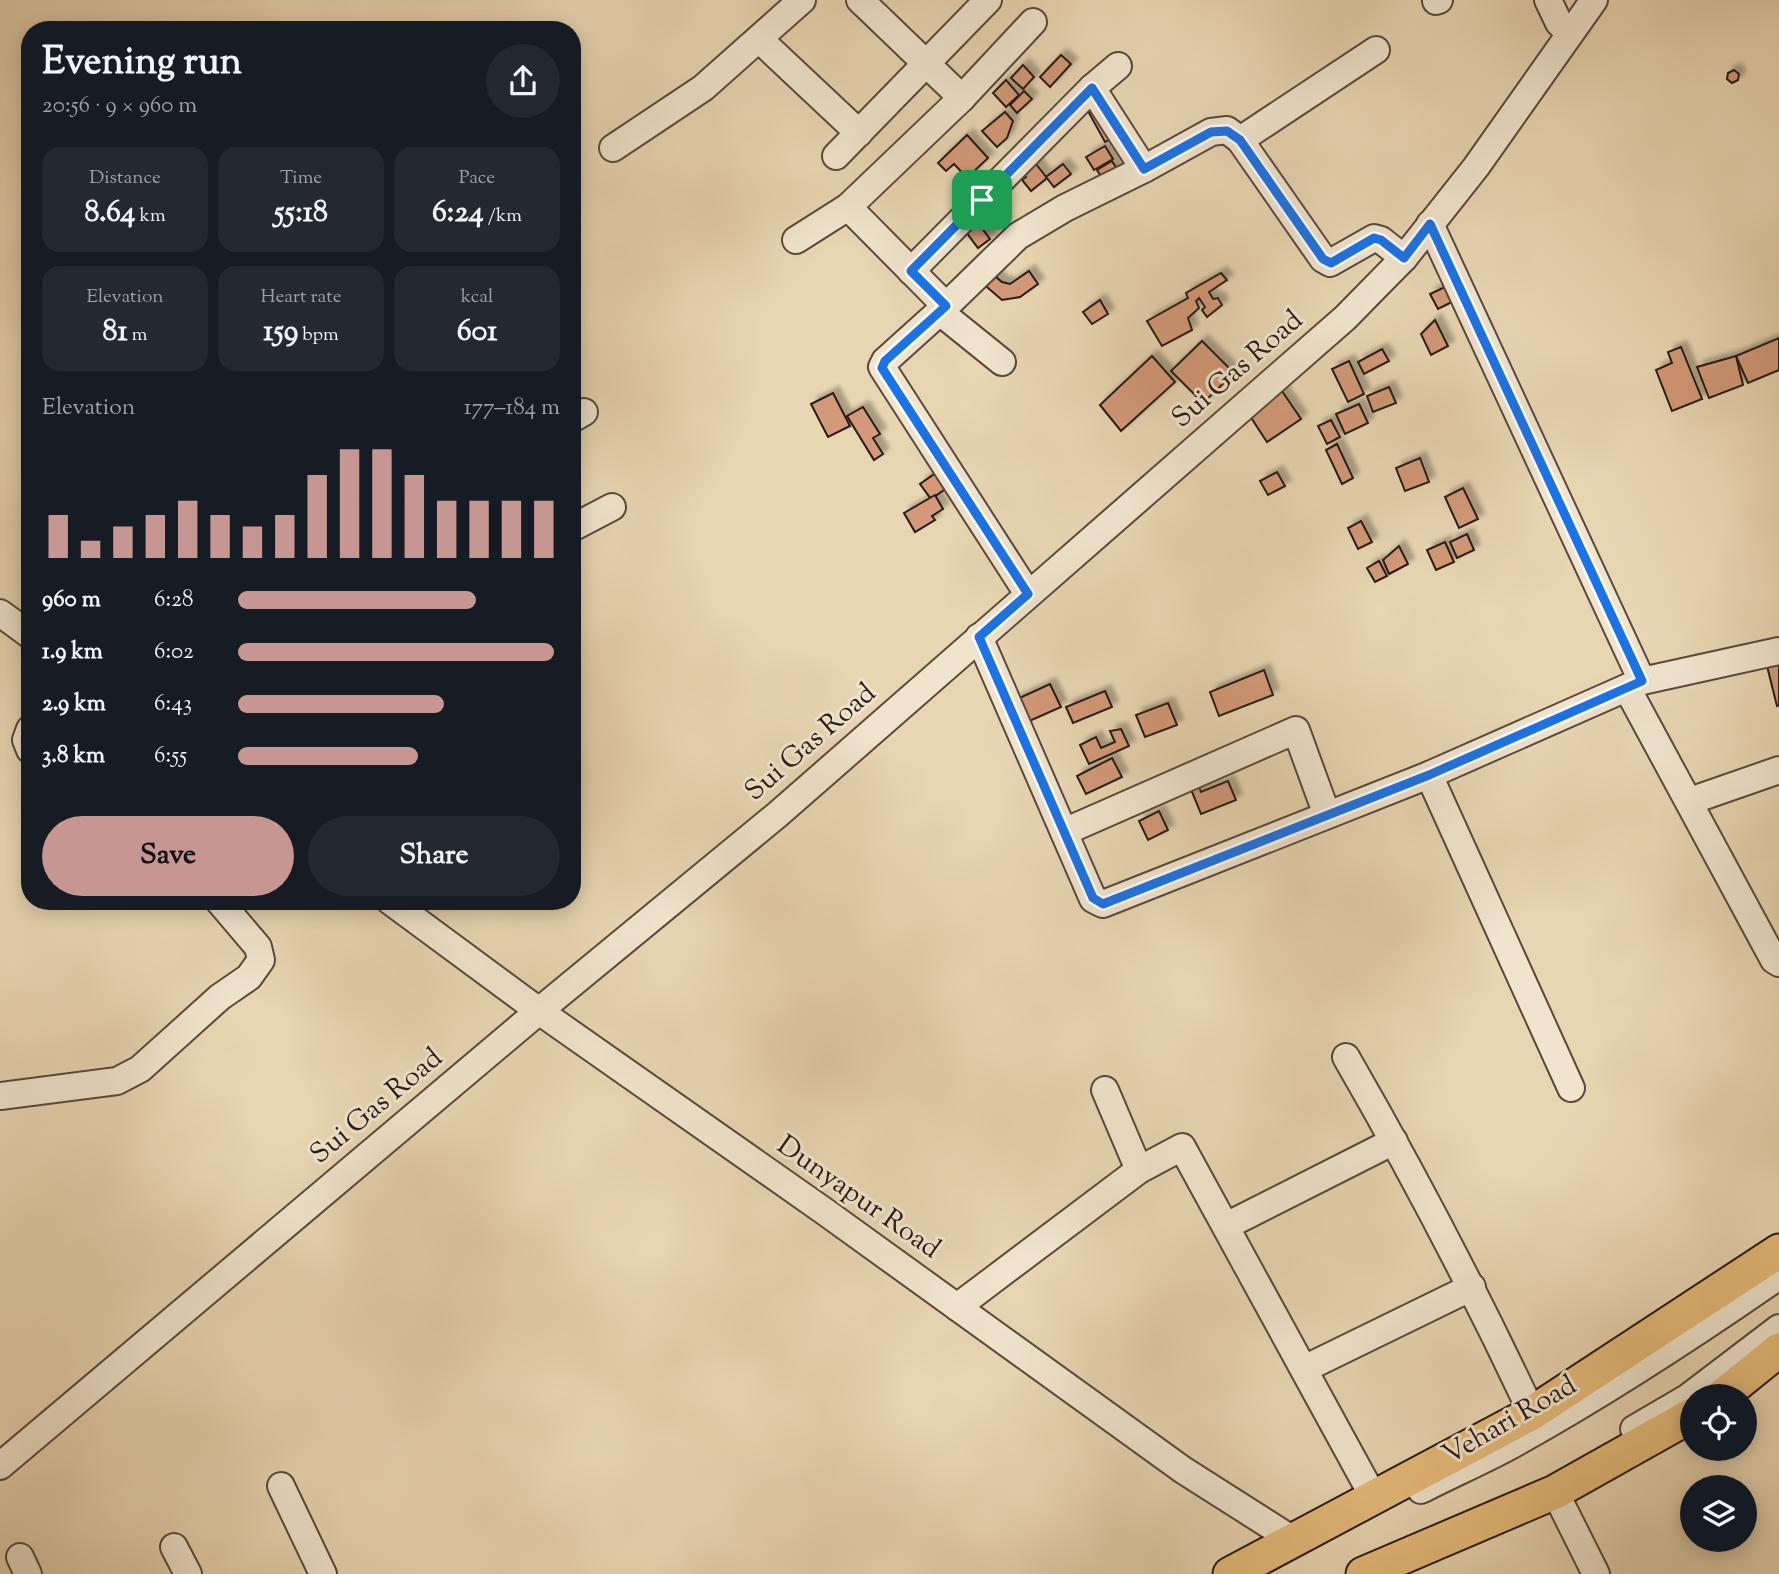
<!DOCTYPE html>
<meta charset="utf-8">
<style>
:root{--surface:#171b24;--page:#242831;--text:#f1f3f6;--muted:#9ea1a6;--accent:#c59692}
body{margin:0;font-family:"Sorts Mill Goudy",serif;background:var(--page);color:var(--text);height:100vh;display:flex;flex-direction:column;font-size:26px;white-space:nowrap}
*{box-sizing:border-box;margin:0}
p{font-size:23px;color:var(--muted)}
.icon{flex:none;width:38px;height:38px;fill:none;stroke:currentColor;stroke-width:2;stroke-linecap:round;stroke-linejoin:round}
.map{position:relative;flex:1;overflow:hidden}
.details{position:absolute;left:21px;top:21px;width:560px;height:889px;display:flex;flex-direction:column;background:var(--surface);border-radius:28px;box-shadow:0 4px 18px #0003}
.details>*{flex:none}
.controls{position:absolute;left:1680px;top:1384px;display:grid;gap:14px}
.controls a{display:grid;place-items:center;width:77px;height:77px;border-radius:50%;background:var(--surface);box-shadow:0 4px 18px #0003;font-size:35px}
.pin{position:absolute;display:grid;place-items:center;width:60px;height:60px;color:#fff;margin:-30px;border-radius:14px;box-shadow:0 4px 10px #0006}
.round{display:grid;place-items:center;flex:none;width:74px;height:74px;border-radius:37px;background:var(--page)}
.summary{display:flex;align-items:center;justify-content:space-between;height:119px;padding:0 21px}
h1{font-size:38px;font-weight:700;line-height:52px}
.metrics{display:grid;grid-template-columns:repeat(3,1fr);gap:10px;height:119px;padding:7px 21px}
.metrics div{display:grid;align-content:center;border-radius:18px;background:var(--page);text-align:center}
.metrics b{font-size:30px;font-weight:700}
.metrics small{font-size:19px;font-weight:400}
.metrics p{font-size:19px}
.chart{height:196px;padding:14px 21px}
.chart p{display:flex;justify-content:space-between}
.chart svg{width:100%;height:126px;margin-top:7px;stroke:var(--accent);stroke-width:6}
.primary-button{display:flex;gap:14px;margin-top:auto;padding:14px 21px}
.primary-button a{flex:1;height:80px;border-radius:42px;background:var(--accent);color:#111;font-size:28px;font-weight:700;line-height:80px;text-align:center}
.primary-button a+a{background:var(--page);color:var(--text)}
ul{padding:0 21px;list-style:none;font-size:23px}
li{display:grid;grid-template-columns:112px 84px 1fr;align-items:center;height:52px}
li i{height:18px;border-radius:9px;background:var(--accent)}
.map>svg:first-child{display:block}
</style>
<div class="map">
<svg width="1779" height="1574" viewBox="0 0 1779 1574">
<defs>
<filter id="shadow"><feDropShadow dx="6" dy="-6" stdDeviation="2" flood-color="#0004"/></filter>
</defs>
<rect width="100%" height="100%" fill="#e8d5b2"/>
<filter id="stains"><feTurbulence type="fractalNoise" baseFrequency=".00286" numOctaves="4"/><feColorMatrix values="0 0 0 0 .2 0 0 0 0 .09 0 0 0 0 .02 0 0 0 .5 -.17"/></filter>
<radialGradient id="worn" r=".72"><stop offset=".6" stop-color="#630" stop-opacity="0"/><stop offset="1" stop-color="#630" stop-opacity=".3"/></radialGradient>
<g fill="#d39978" stroke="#281a14" stroke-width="2" filter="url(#shadow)">
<path d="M1061 55 1071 64 1050 87 1040 77Z"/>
<path d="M1023 65 1034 77 1023 89 1011 78Z"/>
<path d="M1734 70 1739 74 1738 80 1732 83 1727 79 1728 73Z"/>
<path d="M1006 80 1019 95 1006 107 993 93Z"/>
<path d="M1024 91 1032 99 1017 113 1010 105Z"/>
<path d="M1103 105 1119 135 1105 142 1089 113Z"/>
<path d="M1005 112 1013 121 1007 138 997 147 982 131Z"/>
<path d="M967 135 988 158 967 178 954 164 946 171 938 163Z"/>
<path d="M1105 146 1113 159 1094 170 1086 157Z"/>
<path d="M1032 159 1047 178 1031 191 1022 180 1026 177 1020 169Z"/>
<path d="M1112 161 1120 174 1105 183 1097 170Z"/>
<path d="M1063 164 1071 174 1054 187 1046 177Z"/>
<path d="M996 197 1000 202 997 206 1001 211 987 222 978 211Z"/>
<path d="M975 219 990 239 978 248 963 228Z"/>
<path d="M1029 271 1038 284 1020 297 1002 300 981 282 990 272 1002 282 1010 284Z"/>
<path d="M1221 273 1227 280 1209 292 1213 299 1218 298 1222 305 1207 317 1202 310 1205 307 1199 298 1196 301 1199 308 1188 318 1192 330 1162 346 1147 321 1188 298 1186 293Z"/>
<path d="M1445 287 1452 302 1438 309 1430 294Z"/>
<path d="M1100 300 1108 314 1092 324 1083 312Z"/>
<path d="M1435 320 1448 346 1431 355 1421 334Z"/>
<path d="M1779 338V370L1748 383 1736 356Z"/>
<path d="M1202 341 1234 373 1203 403 1171 371Z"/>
<path d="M1681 347 1702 399 1672 411 1656 370 1672 363 1668 352Z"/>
<path d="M1382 349 1389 361 1364 374 1358 362Z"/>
<path d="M1152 356 1175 382 1121 431 1100 405Z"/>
<path d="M1736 356 1743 385 1709 398 1697 367Z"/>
<path d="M1349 361 1364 394 1348 402 1332 369Z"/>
<path d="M1389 387 1396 403 1373 412 1367 396Z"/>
<path d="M1282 391 1301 419 1267 442 1248 413Z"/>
<path d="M833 393 850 426 828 437 811 404Z"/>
<path d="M1359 404 1368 423 1345 434 1336 414Z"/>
<path d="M863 407 880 434 873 438 883 454 874 460 847 416Z"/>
<path d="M1331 420 1340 437 1327 444 1318 426Z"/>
<path d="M1337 444 1353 478 1342 484 1326 450Z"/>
<path d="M1420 458 1429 482 1405 491 1396 468Z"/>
<path d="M940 470 951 485 931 499 920 484Z"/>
<path d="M1277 472 1285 486 1268 495 1260 481Z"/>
<path d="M1463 488 1478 519 1459 528 1445 497Z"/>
<path d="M935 495 943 509 932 516 935 520 915 532 904 513Z"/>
<path d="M1361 521 1372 542 1358 549 1348 528Z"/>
<path d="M1467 534 1474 550 1457 558 1450 542Z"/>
<path d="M1445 542 1454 562 1436 570 1427 550Z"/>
<path d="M1399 546 1408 564 1389 574 1383 560Z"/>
<path d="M1379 561 1387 576 1375 582 1367 568Z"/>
<path d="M1779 659V705L1777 706 1766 662Z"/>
<path d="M1264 670 1273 695 1219 716 1210 692Z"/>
<path d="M1050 684 1061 707 1025 723 1015 700Z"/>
<path d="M1105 691 1112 707 1073 723 1066 707Z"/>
<path d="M1168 703 1177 725 1145 737 1136 715Z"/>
<path d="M1121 729 1129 746 1089 764 1080 745 1096 737 1101 748 1115 742 1110 731Z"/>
<path d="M1112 758 1122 777 1086 794 1077 776Z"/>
<path d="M1196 779 1201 792 1228 781 1236 800 1201 814 1188 782Z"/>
<path d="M1159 811 1168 830 1148 840 1139 821Z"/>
</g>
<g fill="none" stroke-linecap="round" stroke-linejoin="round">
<g stroke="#58493c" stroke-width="30">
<g id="minor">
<path d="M860 0 962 98"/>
<path d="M1548 0 1559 23 1570 33"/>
<path d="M1436 1 1439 0"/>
<path d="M760 40 859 133"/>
<path d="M1092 88 1144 169"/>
<path d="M1240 140 1376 50"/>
<path d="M613 148 703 88 802 0"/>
<path d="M836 156 988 0"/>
<path d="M848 207 946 306"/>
<path d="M1430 224 1642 681"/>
<path d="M796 240 848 207 962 98 1033 22"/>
<path d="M911 271 1092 88 1118 66"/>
<path d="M940 312 1002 362"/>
<path d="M572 419 584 412"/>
<path d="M572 528 612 507"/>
<path d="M1028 594 882 367 885 361 946 306 1018 236 1065 208 1144 169 1211 132 1227 130 1240 140 1323 259 1330 263 1374 238 1381 240 1404 258"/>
<path d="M0 613 30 635"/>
<path d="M979 637 1093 899 1103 904 1429 775 1642 681 1779 651"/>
<path d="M1627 688 1774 960 1779 963"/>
<path d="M30 729 26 740 30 750"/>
<path d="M1429 775 1571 1088"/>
<path d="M1690 801 1779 770"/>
<path d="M1064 832 1296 730 1327 815"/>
<path d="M390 901 539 1011 824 1211 1183 1470 1293 1540 1308 1536"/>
<path d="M1346 1057C1413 1173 1475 1292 1532 1413"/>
<path d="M1105 1090 1139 1170"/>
<path d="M0 1096 117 1081 140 1069 220 997 249 977 261 960 258 947 219 901"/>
<path d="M1226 1226 1394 1141"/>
<path d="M957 1307 1139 1170 1182 1147 1374 1498"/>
<path d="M1304 1369 1472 1287"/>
<path d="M1634 1429 1687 1398 1779 1328"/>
<path d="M0 1466 539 1011 777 815 1345 318 1404 258 1476 167 1594 0"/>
<path d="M281 1486 323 1574"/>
<path d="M1421 1490C1450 1475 1480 1462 1508 1447 1601 1396 1691 1337 1779 1276"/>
<path d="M1555 1492 1596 1574"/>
<path d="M174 1547 188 1574"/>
<path d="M20 1557 28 1574"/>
</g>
</g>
<g stroke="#281a14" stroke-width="37">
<g id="major">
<path d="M1722 1396 1779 1350"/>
<path d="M1230 1574 1532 1413 1779 1251"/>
<path d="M1363 1574 1555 1492 1692 1415"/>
</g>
</g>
<use href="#minor" stroke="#f0e4cd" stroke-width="26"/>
<use href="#major" stroke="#e4ba79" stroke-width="33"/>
</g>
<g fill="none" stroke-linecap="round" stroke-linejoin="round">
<g stroke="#fff" stroke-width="14">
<path id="route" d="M1092 88 1144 169 1211 132 1227 131 1240 140 1323 259 1331 263 1374 238 1381 240 1404 258 1430 224 1642 681 1429 775 1103 904 1093 898 979 637 1028 594 882 368 885 361 946 306 911 271Z"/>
</g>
<use href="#route" stroke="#1a73e8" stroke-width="9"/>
</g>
<g text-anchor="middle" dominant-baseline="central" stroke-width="6" stroke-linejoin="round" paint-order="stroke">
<g font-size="28" fill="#281a14" stroke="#f0e4cd">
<text transform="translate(1238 370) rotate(-41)">Sui Gas Road</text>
<text transform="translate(811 743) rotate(-41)">Sui Gas Road</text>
<text transform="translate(377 1107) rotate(-40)">Sui Gas Road</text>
<text transform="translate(858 1198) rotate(35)">Dunyapur Road</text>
<text transform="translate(1510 1421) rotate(-30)">Vehari Road</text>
</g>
</g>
<rect width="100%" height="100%" filter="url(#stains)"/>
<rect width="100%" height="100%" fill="url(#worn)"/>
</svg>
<div class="controls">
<a><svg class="icon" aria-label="locate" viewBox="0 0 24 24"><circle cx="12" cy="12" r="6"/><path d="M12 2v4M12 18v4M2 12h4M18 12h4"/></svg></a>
<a><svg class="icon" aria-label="layers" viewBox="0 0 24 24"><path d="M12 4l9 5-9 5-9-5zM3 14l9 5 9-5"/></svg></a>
</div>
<div class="pin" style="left:982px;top:200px;background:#1e9e55"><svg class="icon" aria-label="arrive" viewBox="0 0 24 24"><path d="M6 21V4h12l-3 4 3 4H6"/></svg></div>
<section class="details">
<div class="summary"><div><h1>Evening run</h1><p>20:56 · 9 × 960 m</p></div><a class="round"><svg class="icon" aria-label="share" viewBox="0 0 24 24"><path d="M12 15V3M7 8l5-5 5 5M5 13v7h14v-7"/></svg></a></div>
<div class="metrics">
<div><p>Distance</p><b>8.64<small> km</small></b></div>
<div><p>Time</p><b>55:18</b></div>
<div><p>Pace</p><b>6:24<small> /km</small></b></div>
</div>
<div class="metrics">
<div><p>Elevation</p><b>81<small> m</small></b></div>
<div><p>Heart rate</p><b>159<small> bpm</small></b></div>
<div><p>kcal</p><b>601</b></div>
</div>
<div class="chart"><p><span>Elevation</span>177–184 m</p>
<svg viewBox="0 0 160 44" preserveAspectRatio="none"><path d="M5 44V29M15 44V38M25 44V33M35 44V29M45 44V24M55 44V29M65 44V33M75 44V29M85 44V15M95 44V6M105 44V6M115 44V15M125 44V24M135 44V24M145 44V24M155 44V24"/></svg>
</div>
<ul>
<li><b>960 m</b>6:28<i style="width:74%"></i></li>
<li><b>1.9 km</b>6:02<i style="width:98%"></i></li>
<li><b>2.9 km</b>6:43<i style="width:64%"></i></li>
<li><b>3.8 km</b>6:55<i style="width:56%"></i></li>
</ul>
<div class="primary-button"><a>Save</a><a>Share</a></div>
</section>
</div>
